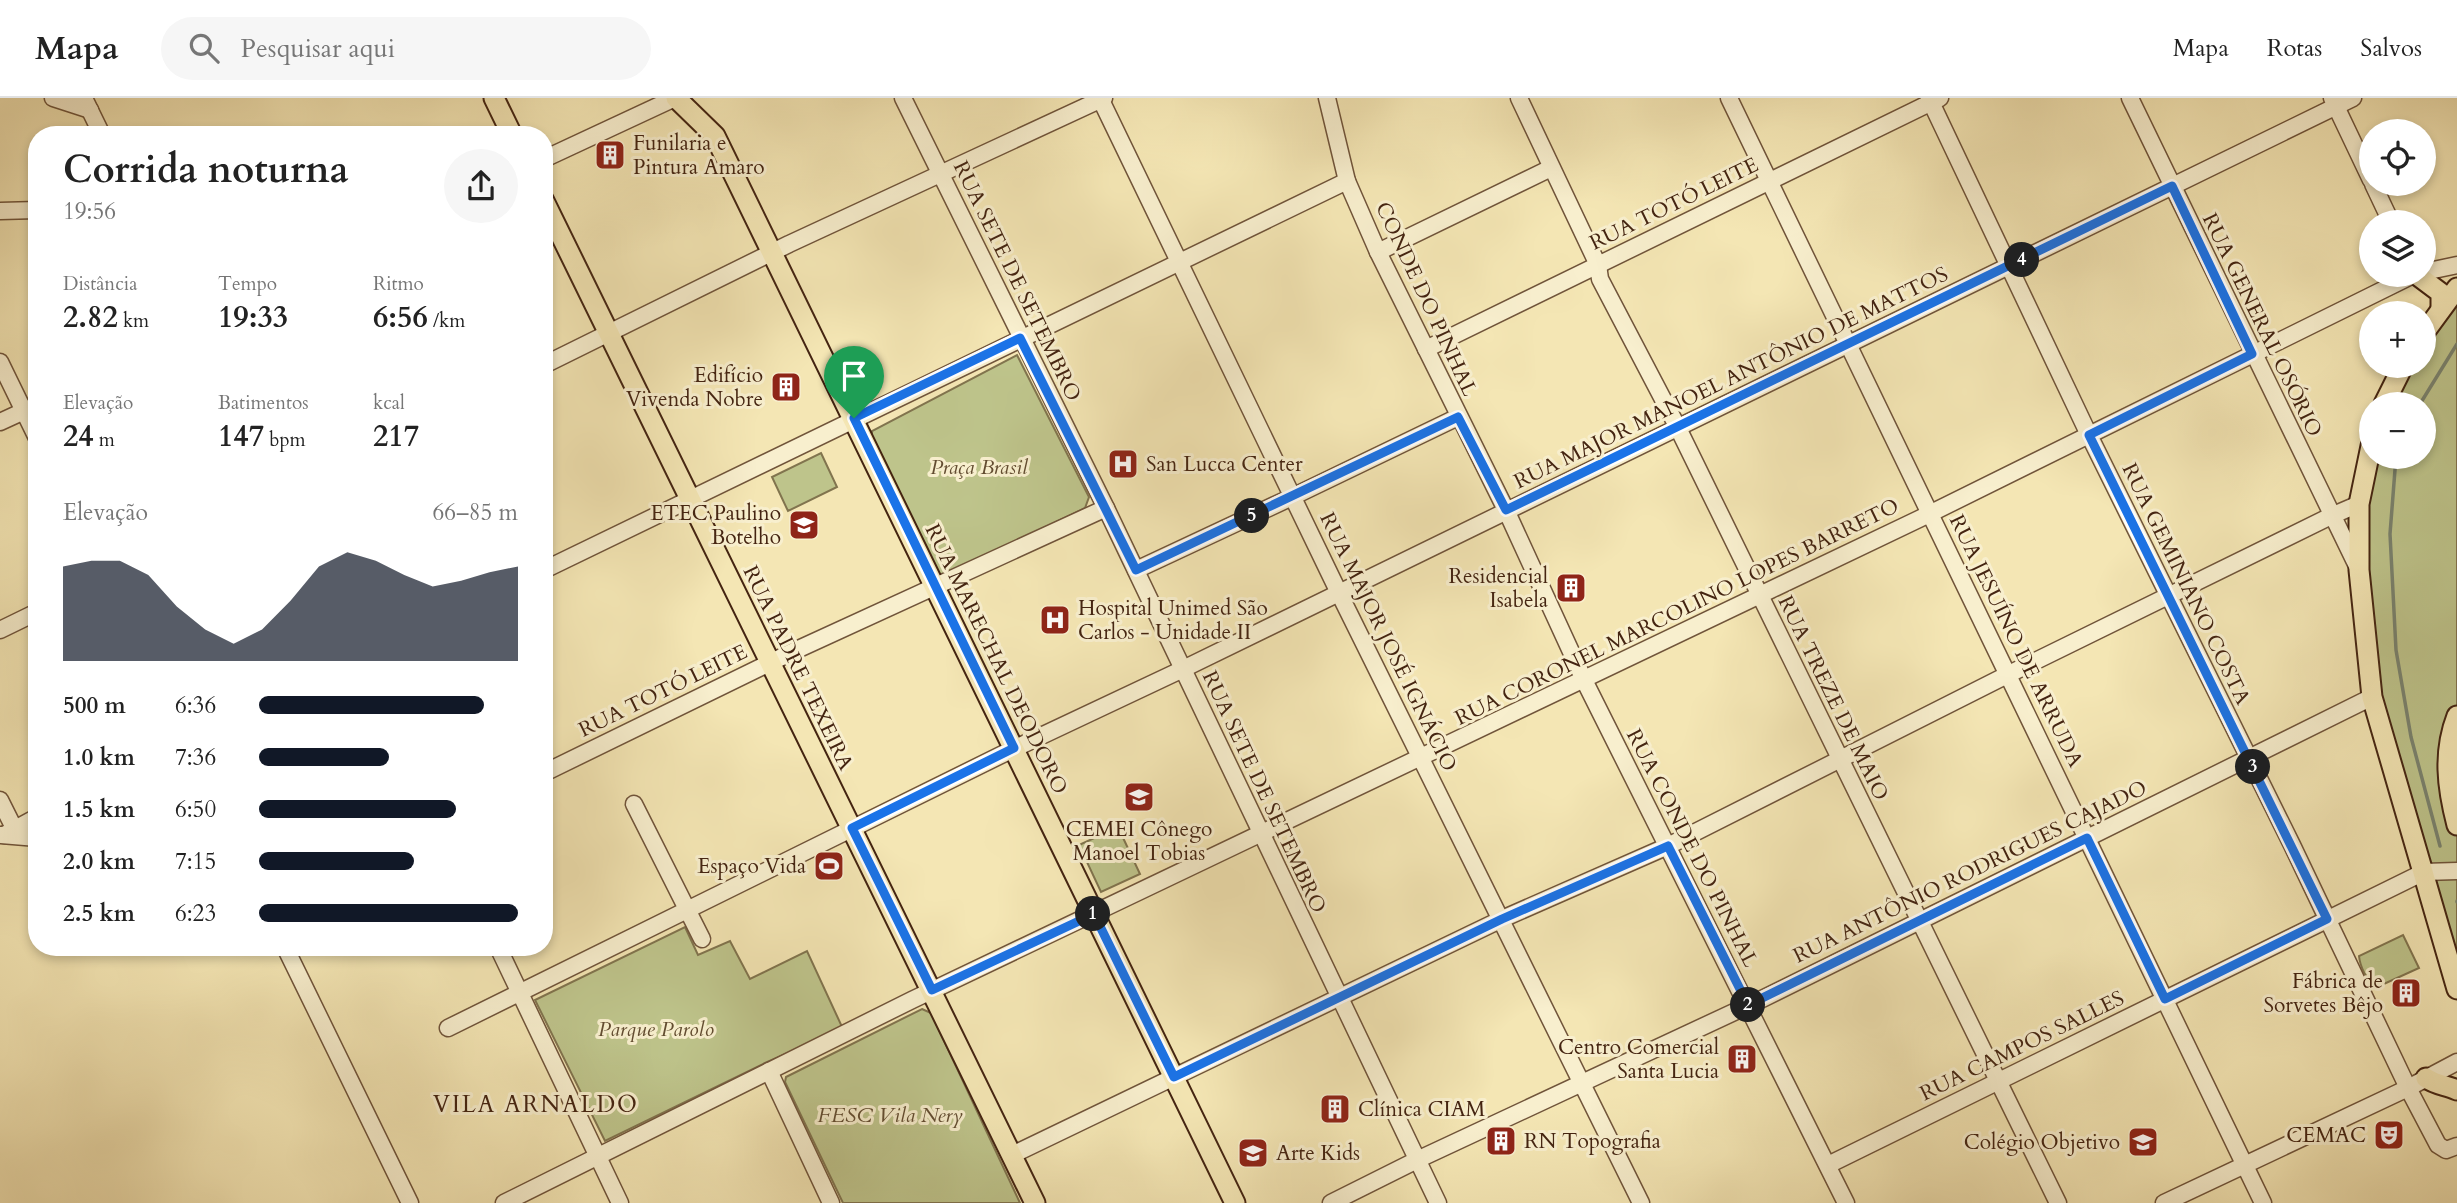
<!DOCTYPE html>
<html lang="pt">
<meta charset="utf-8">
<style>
:root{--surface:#fff;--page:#f6f6f6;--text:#222;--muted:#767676;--line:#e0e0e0;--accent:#111827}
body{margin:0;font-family:Cardo,serif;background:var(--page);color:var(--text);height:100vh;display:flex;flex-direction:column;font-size:26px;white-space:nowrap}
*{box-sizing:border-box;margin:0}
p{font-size:23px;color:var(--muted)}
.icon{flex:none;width:38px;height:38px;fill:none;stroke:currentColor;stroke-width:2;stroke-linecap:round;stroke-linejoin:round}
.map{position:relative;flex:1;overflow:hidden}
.sheet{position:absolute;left:28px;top:28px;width:525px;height:830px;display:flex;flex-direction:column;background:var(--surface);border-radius:28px;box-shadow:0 4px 10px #0003}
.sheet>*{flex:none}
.buttons{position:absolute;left:2359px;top:21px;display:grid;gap:14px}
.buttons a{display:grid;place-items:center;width:77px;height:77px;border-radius:50%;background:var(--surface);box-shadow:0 4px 10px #0003;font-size:35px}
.pin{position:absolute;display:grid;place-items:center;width:60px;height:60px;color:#fff;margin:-72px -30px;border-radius:50% 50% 50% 0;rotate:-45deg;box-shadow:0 0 7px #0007}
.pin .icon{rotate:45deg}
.km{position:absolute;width:35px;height:35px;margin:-18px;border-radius:50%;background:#222;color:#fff;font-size:19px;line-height:35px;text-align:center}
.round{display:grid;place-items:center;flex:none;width:74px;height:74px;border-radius:37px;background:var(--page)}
.summary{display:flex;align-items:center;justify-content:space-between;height:119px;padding:0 35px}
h1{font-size:38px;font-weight:800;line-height:52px}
.metrics{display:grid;grid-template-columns:repeat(3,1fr);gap:10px;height:119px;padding:7px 35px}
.metrics div{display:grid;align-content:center}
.metrics b{font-size:30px;font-weight:800}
.metrics small{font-size:19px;font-weight:400}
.metrics p{font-size:19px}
.chart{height:196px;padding:14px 35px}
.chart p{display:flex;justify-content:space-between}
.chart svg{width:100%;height:126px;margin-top:7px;fill:var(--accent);opacity:.7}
ul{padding:0 35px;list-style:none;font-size:23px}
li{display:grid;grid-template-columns:112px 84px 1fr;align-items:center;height:52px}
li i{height:18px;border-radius:9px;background:var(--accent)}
header{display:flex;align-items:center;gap:42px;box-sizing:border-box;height:98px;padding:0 35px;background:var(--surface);border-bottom:2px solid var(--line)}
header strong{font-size:33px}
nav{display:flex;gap:38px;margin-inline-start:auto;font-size:24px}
.search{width:490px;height:63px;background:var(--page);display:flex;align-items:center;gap:18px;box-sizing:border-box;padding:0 24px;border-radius:38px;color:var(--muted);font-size:26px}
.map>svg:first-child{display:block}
</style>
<header>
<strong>Mapa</strong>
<div class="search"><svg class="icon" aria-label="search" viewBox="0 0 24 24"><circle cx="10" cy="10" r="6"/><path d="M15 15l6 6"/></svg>Pesquisar aqui</div>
<nav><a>Mapa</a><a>Rotas</a><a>Salvos</a></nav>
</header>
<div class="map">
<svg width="2457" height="1105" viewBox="0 0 2457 1105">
<rect width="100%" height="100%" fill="#f4e6b4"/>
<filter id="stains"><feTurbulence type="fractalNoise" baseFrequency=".00286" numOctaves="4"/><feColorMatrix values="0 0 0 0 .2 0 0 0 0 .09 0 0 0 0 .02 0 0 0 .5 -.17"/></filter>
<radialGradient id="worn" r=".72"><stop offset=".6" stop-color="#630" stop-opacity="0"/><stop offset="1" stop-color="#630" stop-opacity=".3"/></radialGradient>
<g fill="#bec48b" stroke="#81744e" stroke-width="2">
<path d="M2457 190V891L2372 599 2359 406 2371 359H2424V306H2384L2403 268H2424V235Z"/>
<path d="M1017 257 1089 399 1085 410 948 476H940L936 472 872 339V333Z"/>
<path d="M821 355 837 389 788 413 772 379Z"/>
<path d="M1118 729 1140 776 1101 794 1079 747Z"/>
<path d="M685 829 698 857 730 843 750 881 807 853 843 931 765 965 605 1043 535 902Z"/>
<path d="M2403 837 2419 870 2375 890C2367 882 2360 869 2359 858Z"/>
<path d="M922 911 931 915 1020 1105H843L785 984 786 979Z"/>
</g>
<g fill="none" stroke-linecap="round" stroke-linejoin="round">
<g stroke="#79826e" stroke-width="3.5">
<path d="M2420 306 2457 246"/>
<path d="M2396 359 2390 436 2396 552 2411 639 2440 748"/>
<path d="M2457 803V804"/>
</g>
<g stroke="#70543a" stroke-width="19">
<g id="minor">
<path d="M53 0 90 12"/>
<path d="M84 0 102 37"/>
<path d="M903 0 1106 410 1438 1105"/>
<path d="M1100 0 1339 495 1641 1105"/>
<path d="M1327 0 1347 83 1378 154 1506 412 1584 582 1846 1105"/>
<path d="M1519 0 1598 167 1600 181 1677 328 2058 1105"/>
<path d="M1729 0 2263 1105"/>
<path d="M1929 0 2089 337 2292 747 2408 990 2438 1047 2446 1052 2457 1048"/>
<path d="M2130 0 2359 472"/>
<path d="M2332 0 2371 82"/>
<path d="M544 61 675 0"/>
<path d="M2373 86 2391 124"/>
<path d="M0 113 37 112"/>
<path d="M1378 154 1551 70"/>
<path d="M2424 174 2457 167"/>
<path d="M1426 251 1940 0"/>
<path d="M0 264 37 340"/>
<path d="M544 267 789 146 1104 0"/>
<path d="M0 324 37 307"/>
<path d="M544 472 1347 83"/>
<path d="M1136 472 1292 399 1458 319"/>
<path d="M0 532 37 514"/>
<path d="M544 675 792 554 1106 410"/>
<path d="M0 702 14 730"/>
<path d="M634 706 702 841"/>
<path d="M1 737 37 740"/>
<path d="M4 737 37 719"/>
<path d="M285 849 410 1105"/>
<path d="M498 849 620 1105"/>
<path d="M448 930 1003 656 1181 572 2353 0"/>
<path d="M769 973 831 1105"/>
<path d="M1012 1057 1502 821 1668 748 2007 577 2331 418 2359 406"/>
<path d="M1828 1067 2424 774 2457 773"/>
<path d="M504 1105 912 902 1919 421 2413 177"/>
<path d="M1331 1105 1417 1062 1762 901 2372 599"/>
<path d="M2164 1105 2408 990 2457 964"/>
</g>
</g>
<g stroke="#442411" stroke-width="23">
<g id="major">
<path d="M494 0 512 37"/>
<path d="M676 0 715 38 1235 1105"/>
<path d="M544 103 1035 1105"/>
<path d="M2417 177 2441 195V209"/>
<path d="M2424 235 2457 190"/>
<path d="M2384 306 2403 268"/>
<path d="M2371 348 2359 406V472L2372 599 2457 891"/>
<path d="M2457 618C2443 654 2447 689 2457 727"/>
<path d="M2426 980C2436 987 2446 987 2457 992"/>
</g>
</g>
<use href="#minor" stroke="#f8efce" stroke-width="16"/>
<use href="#major" stroke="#f4e6b4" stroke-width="19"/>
</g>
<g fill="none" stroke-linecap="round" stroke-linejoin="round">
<g stroke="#fff" stroke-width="14">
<path id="route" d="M2172 88 2252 256 2089 337 2327 821 2165 901 2087 740 1748 907 1668 748 1502 821 1174 979 1094 816 932 892 852 730 1014 650 854 320 1020 240 1136 472 1458 319 1506 412Z"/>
</g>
<use href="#route" stroke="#1a73e8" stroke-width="9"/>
</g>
<defs>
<g id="building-square" transform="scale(1.575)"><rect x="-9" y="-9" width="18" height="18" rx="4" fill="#8f2418" stroke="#f8efce"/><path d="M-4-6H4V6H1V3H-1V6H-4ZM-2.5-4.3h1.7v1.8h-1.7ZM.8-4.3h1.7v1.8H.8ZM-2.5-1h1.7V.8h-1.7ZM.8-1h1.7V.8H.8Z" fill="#fff"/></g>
<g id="hospital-square" transform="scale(1.575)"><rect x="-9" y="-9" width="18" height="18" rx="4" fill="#8f2418" stroke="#f8efce"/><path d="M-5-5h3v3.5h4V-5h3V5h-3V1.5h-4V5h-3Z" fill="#fff"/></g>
<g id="university-square" transform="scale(1.575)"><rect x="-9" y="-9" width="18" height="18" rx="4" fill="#8f2418" stroke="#f8efce"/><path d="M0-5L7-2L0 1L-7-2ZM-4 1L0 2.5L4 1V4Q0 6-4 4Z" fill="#fff"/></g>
<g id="school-square" transform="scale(1.575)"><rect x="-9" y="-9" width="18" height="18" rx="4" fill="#8f2418" stroke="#f8efce"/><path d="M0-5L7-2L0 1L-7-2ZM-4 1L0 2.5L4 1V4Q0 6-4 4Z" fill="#fff"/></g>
<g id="stadium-square" transform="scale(1.575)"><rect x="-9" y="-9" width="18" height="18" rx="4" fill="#8f2418" stroke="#f8efce"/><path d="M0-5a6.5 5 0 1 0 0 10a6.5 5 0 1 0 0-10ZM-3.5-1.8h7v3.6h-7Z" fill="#fff"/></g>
<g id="theatre-square" transform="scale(1.575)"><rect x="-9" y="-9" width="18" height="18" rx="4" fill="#8f2418" stroke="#f8efce"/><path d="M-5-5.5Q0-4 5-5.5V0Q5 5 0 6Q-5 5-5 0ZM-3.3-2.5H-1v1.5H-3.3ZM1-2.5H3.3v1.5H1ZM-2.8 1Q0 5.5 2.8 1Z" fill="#fff"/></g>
</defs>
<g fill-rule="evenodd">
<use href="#building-square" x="610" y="57"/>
<use href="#building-square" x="786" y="289"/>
<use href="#hospital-square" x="1123" y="366"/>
<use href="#university-square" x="804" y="427"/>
<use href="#building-square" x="1571" y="490"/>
<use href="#hospital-square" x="1055" y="522"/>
<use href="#school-square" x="1139" y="699"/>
<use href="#stadium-square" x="829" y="768"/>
<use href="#building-square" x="2406" y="895"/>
<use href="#building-square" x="1742" y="961"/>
<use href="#building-square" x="1335" y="1011"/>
<use href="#theatre-square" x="2389" y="1037"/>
<use href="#building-square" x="1501" y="1043"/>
<use href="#school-square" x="2143" y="1044"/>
<use href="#school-square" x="1253" y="1055"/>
</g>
<g text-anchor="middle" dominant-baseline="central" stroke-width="6" stroke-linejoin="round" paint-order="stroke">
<g font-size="21" fill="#442411" stroke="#f8efce" text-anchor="end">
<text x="633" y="45" text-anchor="start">Funilaria e<tspan x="633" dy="24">Pintura Amaro</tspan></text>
<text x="763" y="277">Edifício<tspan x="763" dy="24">Vivenda Nobre</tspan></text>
<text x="1146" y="366" text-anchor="start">San Lucca Center</text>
<text x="781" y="415">ETEC Paulino<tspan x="781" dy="24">Botelho</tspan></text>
<text x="1548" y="478">Residencial<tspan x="1548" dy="24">Isabela</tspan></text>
<text x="1078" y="510" text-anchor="start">Hospital Unimed São<tspan x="1078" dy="24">Carlos - Unidade II</tspan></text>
<text x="1139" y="731" text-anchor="middle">CEMEI Cônego<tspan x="1139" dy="24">Manoel Tobias</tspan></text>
<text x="806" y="768">Espaço Vida</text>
<text x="2383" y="883">Fábrica de<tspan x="2383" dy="24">Sorvetes Bêjo</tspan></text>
<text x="1719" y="949">Centro Comercial<tspan x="1719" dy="24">Santa Lucia</tspan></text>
<text x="1358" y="1011" text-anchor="start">Clínica CIAM</text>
<text x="2366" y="1037">CEMAC</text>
<text x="1524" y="1043" text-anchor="start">RN Topografia</text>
<text x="2120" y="1044">Colégio Objetivo</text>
<text x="1276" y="1055" text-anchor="start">Arte Kids</text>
</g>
<g font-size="21" fill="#442411" stroke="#f8efce">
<text transform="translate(1674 106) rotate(-26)">RUA TOTÓ LEITE</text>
<text transform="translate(1017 183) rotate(64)">RUA SETE DE SETEMBRO</text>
<text transform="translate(1426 201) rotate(65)">CONDE DO PINHAL</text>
<text transform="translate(2262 227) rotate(64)">RUA GENERAL OSÓRIO</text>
<text transform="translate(1731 280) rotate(-26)">RUA MAJOR MANOEL ANTÔNIO DE MATTOS</text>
<text transform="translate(2186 486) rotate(64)">RUA GEMINIANO COSTA</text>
<text transform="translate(1677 514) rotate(-26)">RUA CORONEL MARCOLINO LOPES BARRETO</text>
<text transform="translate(2016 543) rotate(64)">RUA JESUÍNO DE ARRUDA</text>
<text transform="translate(1388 544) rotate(64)">RUA MAJOR JOSÉ IGNÁCIO</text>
<text transform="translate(996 561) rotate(64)">RUA MARECHAL DEODORO</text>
<text transform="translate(798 570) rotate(64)">RUA PADRE TEXEIRA</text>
<text transform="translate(663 593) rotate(-26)">RUA TOTÓ LEITE</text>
<text transform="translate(1833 600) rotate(64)">RUA TREZE DE MAIO</text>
<text transform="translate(1264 694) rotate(65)">RUA SETE DE SETEMBRO</text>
<text transform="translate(1692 750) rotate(63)">RUA CONDE DO PINHAL</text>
<text transform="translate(1970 774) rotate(-26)">RUA ANTÔNIO RODRIGUES CAJADO</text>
<text transform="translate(2022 948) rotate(-26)">RUA CAMPOS SALLES</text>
</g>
<g font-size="21" font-style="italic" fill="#624c30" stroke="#f8efce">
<text x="979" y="369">Praça Brasil</text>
<text x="656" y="931">Parque Parolo</text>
<text x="890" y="1017">FESC Vila Nery</text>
</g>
<g font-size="23" letter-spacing="2" fill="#442411" stroke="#f8efce">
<text x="536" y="1006">VILA ARNALDO</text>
</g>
</g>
<rect width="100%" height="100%" filter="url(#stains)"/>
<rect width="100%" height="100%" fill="url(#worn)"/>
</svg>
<div class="buttons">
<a><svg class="icon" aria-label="locate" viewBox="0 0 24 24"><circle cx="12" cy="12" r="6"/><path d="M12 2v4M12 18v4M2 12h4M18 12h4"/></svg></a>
<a><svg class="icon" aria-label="layers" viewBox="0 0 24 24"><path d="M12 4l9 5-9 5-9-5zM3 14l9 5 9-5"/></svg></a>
<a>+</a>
<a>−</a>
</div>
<div class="pin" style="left:854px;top:320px;background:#1e9e55"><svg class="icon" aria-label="arrive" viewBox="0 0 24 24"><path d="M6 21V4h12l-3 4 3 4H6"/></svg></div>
<b class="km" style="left:1093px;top:816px">1</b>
<b class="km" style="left:1748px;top:907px">2</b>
<b class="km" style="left:2253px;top:669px">3</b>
<b class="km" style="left:2022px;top:162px">4</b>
<b class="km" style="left:1252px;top:418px">5</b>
<section class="sheet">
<div class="summary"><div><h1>Corrida noturna</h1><p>19:56</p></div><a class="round"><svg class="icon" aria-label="share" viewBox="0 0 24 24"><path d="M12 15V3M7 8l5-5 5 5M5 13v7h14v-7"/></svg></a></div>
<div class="metrics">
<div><p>Distância</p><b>2.82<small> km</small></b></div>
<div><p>Tempo</p><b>19:33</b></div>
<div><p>Ritmo</p><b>6:56<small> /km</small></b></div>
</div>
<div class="metrics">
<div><p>Elevação</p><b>24<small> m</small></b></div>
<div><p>Batimentos</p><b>147<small> bpm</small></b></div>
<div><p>kcal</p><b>217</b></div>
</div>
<div class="chart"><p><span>Elevação</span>66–85 m</p>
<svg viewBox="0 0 160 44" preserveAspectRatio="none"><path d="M0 44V11L10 9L20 9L30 14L40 25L50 33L60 38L70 33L80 23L90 11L100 6L110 9L120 14L130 18L140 16L150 13L160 11V44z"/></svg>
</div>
<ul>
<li><b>500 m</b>6:36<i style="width:87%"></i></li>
<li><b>1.0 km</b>7:36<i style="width:50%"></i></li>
<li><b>1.5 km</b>6:50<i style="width:76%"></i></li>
<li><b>2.0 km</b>7:15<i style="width:60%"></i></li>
<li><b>2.5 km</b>6:23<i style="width:100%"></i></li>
</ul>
</section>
</div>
